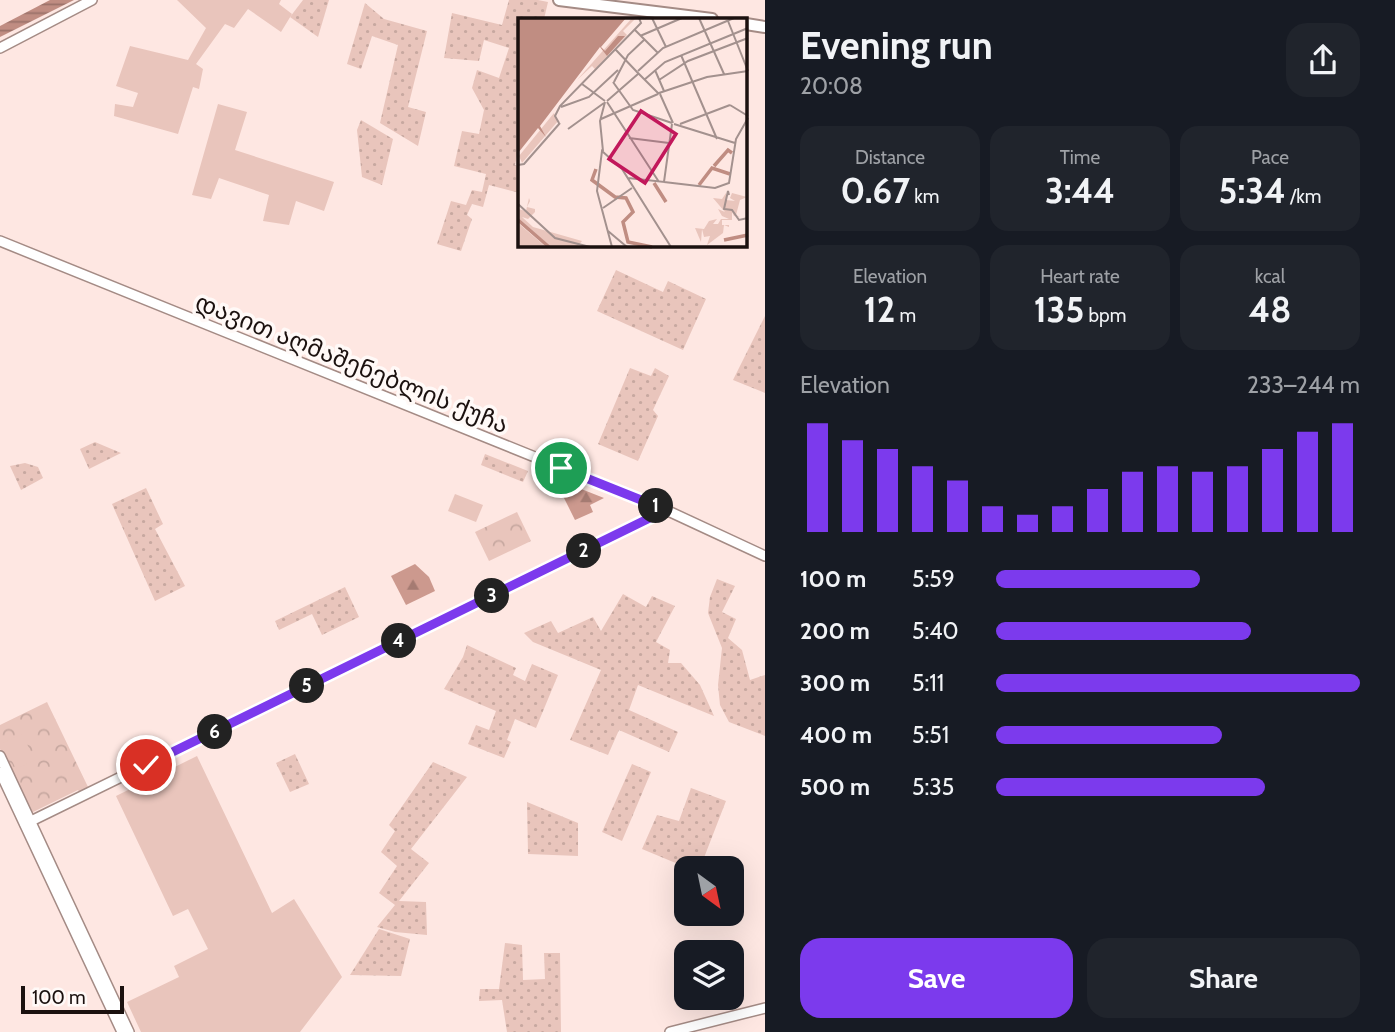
<!DOCTYPE html>
<meta charset="utf-8">
<style>
:root{--surface:#171b24;--page:#20242c;--text:#f1f3f6;--muted:#9ea1a6;--accent:#7c3aed}
body{margin:0;font-family:Cabin,"Noto Sans Georgian",sans-serif;background:var(--page);color:var(--text);height:100vh;display:flex;flex-direction:column;font-size:26px;white-space:nowrap}
*{box-sizing:border-box;margin:0}
p{font-size:23px;color:var(--muted)}
.icon{flex:none;width:38px;height:38px;fill:none;stroke:currentColor;stroke-width:2;stroke-linecap:round;stroke-linejoin:round}
.map{position:relative;flex:1;overflow:hidden}
.side{display:flex;flex-direction:column;background:var(--surface);width:630px}
.side>*{flex:none}
.needle{width:46px;rotate:147deg}
.controls{position:absolute;left:674px;top:856px;display:grid;gap:14px}
.controls a{display:grid;place-items:center;width:70px;height:70px;border-radius:14px;background:var(--surface);box-shadow:0 7px 28px #0002;font-size:35px}
.scale{position:absolute;left:21px;bottom:18px;width:103px;box-sizing:border-box;padding-left:7px;border:4px solid #1b110f;border-top:0;font-size:19px;line-height:24px;white-space:nowrap;color:#1b110f;-webkit-text-stroke:5px #fff9f7;paint-order:stroke}
.pin{position:absolute;display:grid;place-items:center;width:60px;height:60px;color:#fff;margin:-30px;border:4px solid #fff;border-radius:50%;box-shadow:0 2px 7px #0007}
.km{position:absolute;width:35px;height:35px;margin:-18px;border-radius:50%;background:#222;color:#fff;font-size:19px;line-height:35px;text-align:center}
.round{display:grid;place-items:center;flex:none;width:74px;height:74px;border-radius:21px;background:var(--page)}
.overview{display:flex;align-items:center;justify-content:space-between;height:119px;padding:0 35px}
h1{font-size:38px;font-weight:700;line-height:52px}
.figures{display:grid;grid-template-columns:repeat(3,1fr);gap:10px;height:119px;padding:7px 35px}
.figures div{display:grid;align-content:center;border-radius:18px;background:var(--page);text-align:center}
.figures b{font-size:35px;font-weight:700}
.figures small{font-size:19px;font-weight:400}
.figures p{font-size:19px}
.chart{height:196px;padding:14px 35px}
.chart p{display:flex;justify-content:space-between}
.chart svg{width:100%;height:126px;margin-top:7px;stroke:var(--accent);stroke-width:6}
.cta{display:flex;gap:14px;margin-top:auto;padding:14px 35px}
.cta a{flex:1;height:80px;border-radius:21px;background:var(--accent);color:#fff;font-size:28px;font-weight:700;line-height:80px;text-align:center}
.cta a+a{background:var(--page);color:var(--text)}
ul{padding:0 35px;list-style:none;font-size:23px}
li{display:grid;grid-template-columns:112px 84px 1fr;align-items:center;height:52px}
li i{height:18px;border-radius:9px;background:var(--accent)}
main{display:flex;flex:1;min-height:0}
.map>svg:first-child{display:block}
</style>
<main>
<div class="map">
<svg width="765" height="1032" viewBox="0 0 765 1032">
<defs>
<pattern id="grass-dots" width="8" height="8" patternUnits="userSpaceOnUse" patternTransform="scale(1.75)"><rect width="8" height="8" fill="#e9c5bc"/><path d="M2 2h.1M6 6h.1" fill="none" stroke="#c7a8a0" stroke-width="1.8" stroke-linecap="round"/></pattern>
<pattern id="forest-firs" width="22" height="20" patternUnits="userSpaceOnUse" patternTransform="scale(1.75)"><rect width="22" height="20" fill="#cc998e"/><path d="M5 1l3.5 6h-7zM16 11l3.5 6h-7z" fill="#a57b72"/></pattern>
<pattern id="park-crowns" width="20" height="18" patternUnits="userSpaceOnUse" patternTransform="scale(1.75)"><rect width="20" height="18" fill="#e9c5bc"/><path d="M2 6a3 3 0 1 1 6 0M12 15a3 3 0 1 1 6 0" fill="none" stroke="#c7a8a0"/></pattern>
<pattern id="water-rules" width="6" height="5" patternUnits="userSpaceOnUse" patternTransform="scale(1.75)"><rect width="6" height="5" fill="#c08d82"/><path d="M0 2.5h6" fill="none" stroke="#9b7269"/></pattern>
</defs>
<rect width="100%" height="100%" fill="#fee7e2"/>
<g fill="url(#grass-dots)">
<path d="M303 0H329L318 37 290 17Z"/>
<path d="M509 0H538L548 2 544 19H520V86L516 110 520 111V140L515 165 520 167V193L489 185 483 207 472 204 467 215 472 219 461 251 437 244 451 201 466 205 472 190 482 192 486 174 454 166 462 131 479 134 484 110 472 88 477 70 499 78 509 48 484 40 479 61 444 58 452 13 502 25Z"/>
<path d="M365 3 384 19 427 31 408 107 426 112 418 146 380 123 398 45 372 36 361 69 347 64Z"/>
<path d="M361 120 393 139 382 185 362 177 357 130Z"/>
<path d="M616 270 663 292 668 281 706 299 683 350 597 311Z"/>
<path d="M765 316V393L733 380Z"/>
<path d="M630 368 651 376 655 368 669 376 653 410 658 416 638 461 598 444Z"/>
<path d="M95 442 121 453 89 469 80 449Z"/>
<path d="M485 454 528 471 523 482 481 465Z"/>
<path d="M25 463 38 467 43 478 21 490 10 466Z"/>
<path d="M146 488 163 524 155 529 185 586 155 601 112 504Z"/>
<path d="M717 579 735 586 722 612 736 619 728 638 742 650 750 680 765 675V736L729 722 720 705 718 685 722 648 708 613 710 597Z"/>
<path d="M345 587 359 617 322 635 312 614 279 630 275 621Z"/>
<path d="M623 594 646 607 652 596 675 606 656 642 670 650 668 663H681L700 685 714 716 638 685 629 710 678 732 669 752 619 730 608 755 570 740 601 670 533 642 524 633 551 621 558 633 593 617 601 631Z"/>
<path d="M467 645 516 668 513 675 525 681 532 664 558 675 536 728 515 719 507 740 511 742 504 758 468 744 476 725 489 730 496 711 444 689 463 657Z"/>
<path d="M295 754 309 784 290 792 276 763Z"/>
<path d="M433 762 467 777 411 849 429 863 399 901 426 902 427 935 395 932 377 927 395 905 379 893 397 866 381 852 395 831 389 825Z"/>
<path d="M632 764 651 772 622 841 602 832Z"/>
<path d="M691 788 726 801 700 868H686V914H711L710 921 677 918 678 864 642 849 657 815 679 821Z"/>
<path d="M527 802 578 823V856L528 854Z"/>
<path d="M379 929 410 939 401 976 350 975Z"/>
<path d="M505 943 522 945 523 980 545 979 544 953H560L561 1032H507L502 1000 479 1001 480 989H499Z"/>
</g>
<g fill="url(#forest-firs)">
<path d="M566 483 604 498 590 505 593 512 575 520 562 494Z"/>
<path d="M415 564 429 577 435 591 406 605 391 576Z"/>
</g>
<g fill="url(#park-crowns)">
<path d="M517 512 531 541 489 561 475 532Z"/>
<path d="M47 702 89 789 80 793 78 790 33 812 29 810 0 749V725Z"/>
</g>
<g fill="#e9c5bc">
<path d="M177 0H281L279 4 292 14 281 32 248 9 234 28 225 24 196 64 203 69 199 89 193 87 178 134 114 116 115 104 133 107 138 93 116 86 130 46 188 60 206 28Z"/>
<path d="M218 104 247 112 235 150 334 182 324 211 296 201 289 225 263 221 269 195 219 178 211 199 192 195Z"/>
<path d="M455 494 483 505 476 522 448 511Z"/>
<path d="M22 734 35 760 16 769 3 743Z"/>
<path d="M197 756 272 913 294 899 342 977 300 1032H141L127 1002 179 977 174 966 208 949 188 909 173 916 116 796Z"/>
</g>
<path fill="url(#water-rules)" d="M50 0H74L0 37V26Z"/>
<g fill="none" stroke-linecap="round" stroke-linejoin="round">
<g stroke="#a48b85" stroke-width="12">
<g id="secondary">
<path d="M0 48 92 0"/>
<path d="M0 241 666 510 765 556"/>
<path d="M0 756 129 1032"/>
<path d="M0 772 122 1032"/>
<path d="M25 824 666 510"/>
<path d="M670 1032 765 1008"/>
</g>
</g>
<g stroke="#a48b85" stroke-width="14">
<g id="highway">
<path d="M559 0 712 19"/>
<path d="M746 24 765 27"/>
</g>
</g>
<use href="#secondary" stroke="#fff" stroke-width="9"/>
<use href="#highway" stroke="#fff" stroke-width="10"/>
</g>
<g fill="none" stroke-linecap="round" stroke-linejoin="round">
<g stroke="#fff" stroke-width="14">
<path id="route" d="M146 765 666 510 561 468"/>
</g>
<use href="#route" stroke="#7c3aed" stroke-width="9"/>
</g>
<g text-anchor="middle" dominant-baseline="central" stroke-width="7" stroke-linejoin="round" paint-order="stroke">
<g font-size="24" fill="#1b110f" stroke="#fff9f7">
<text transform="translate(352 363) rotate(22)">დავით აღმაშენებლის ქუჩა</text>
</g>
</g>
<g transform="translate(518 18)">
<rect width="229" height="229" fill="#fee7e2"/>
<path d="M208 175V182L217 183 212 180 214 175 229 179 222 182 218 197 222 199 216 198 214 194V202H204V207H211V209L206 207 205 215 189 227 192 218 186 219 184 211 183 224 177 210 186 211 191 203 199 201 195 206H200L203 201H211L204 198 200 191 207 194 195 180 204 181ZM11 180 12 183 9 189 17 191V194L10 201 4 199 15 209 64 223 59 229H33L0 200V191L8 193ZM0 205 28 229H0Z" fill="#e9c5bc"/>
<path d="M114 0H118L105 13 109 17 77 51 74 48 59 62ZM36 95 40 103 4 145 1 138Z" fill="#e9c5bc"/>
<path d="M0 0H108L83 29 87 33 100 18H107L89 38 82 29 22 108 28 119 20 110 0 135Z" fill="#c08d82"/>
<path fill="none" stroke="#c08d82" stroke-width="3.5" d="M196 148 210 132 214 135M78 151 74 162 97 179 108 180 115 194 105 204 110 224 134 229M136 165 148 184M181 167 194 150 212 156M0 202 31 229M206 222 230 217"/>
<path fill="none" stroke="#a3918e" stroke-width="2" d="M134 0 148 29M181 0 206 56M210 3 230 53M117 12 140 35M122 18 164 0M98 32 119 54M163 37 199 121M137 52 146 73M120 53 145 30 216 0M119 54 141 76M126 62 147 44 230 10M141 62 170 43 230 20M95 64 115 92 154 105M96 64 110 37 126 22M64 66 87 83M141 75 189 59 230 53M142 76 155 105M89 83 120 56M89 84 141 164M212 87 230 98M43 89 71 79 100 52M83 101 140 76M41 105 37 98 42 88 123 5 121 0M156 106 217 125M162 106 212 87M50 111 86 85M111 120 151 125M85 133 82 103 87 84M0 147 6 146 42 105M110 160 146 164 154 106M146 164 197 170 211 165 218 121 230 100M211 177 210 173 206 191 214 192 221 202 230 200M0 186 37 220 72 229M85 190 114 170M90 213 109 229M94 229 79 173 84 133 104 151 153 229"/>
<path fill="#c2185b" fill-opacity="0.15" stroke="#c2185b" stroke-width="3.5" d="M123 93 158 116 127 165 91 141Z"/>
<rect width="229" height="229" fill="none" stroke="#1b110f" stroke-width="3.5"/>
</g>
</svg>
<div class="controls">
<a><svg class="needle" viewBox="-14 -14 28 28"><path d="M0-13l5 13h-10z" fill="#e53935"/><path d="M0 13l5-13h-10z" fill="#9ea1a6"/></svg></a>
<a><svg class="icon" aria-label="layers" viewBox="0 0 24 24"><path d="M12 4l9 5-9 5-9-5zM3 14l9 5 9-5"/></svg></a>
</div>
<div class="scale">100 m</div>
<div class="pin" style="left:561px;top:468px;background:#1e9e55"><svg class="icon" aria-label="arrive" viewBox="0 0 24 24"><path d="M6 21V4h12l-3 4 3 4H6"/></svg></div>
<div class="pin" style="left:146px;top:765px;background:#d93025"><svg class="icon" aria-label="check" viewBox="0 0 24 24"><path d="M5 12l5 5 9-10"/></svg></div>
<b class="km" style="left:656px;top:506px">1</b>
<b class="km" style="left:584px;top:551px">2</b>
<b class="km" style="left:492px;top:596px">3</b>
<b class="km" style="left:399px;top:641px">4</b>
<b class="km" style="left:307px;top:686px">5</b>
<b class="km" style="left:215px;top:732px">6</b>
</div>
<section class="side">
<div class="overview"><div><h1>Evening run</h1><p>20:08</p></div><a class="round"><svg class="icon" aria-label="share" viewBox="0 0 24 24"><path d="M12 15V3M7 8l5-5 5 5M5 13v7h14v-7"/></svg></a></div>
<div class="figures">
<div><p>Distance</p><b>0.67<small> km</small></b></div>
<div><p>Time</p><b>3:44</b></div>
<div><p>Pace</p><b>5:34<small> /km</small></b></div>
</div>
<div class="figures">
<div><p>Elevation</p><b>12<small> m</small></b></div>
<div><p>Heart rate</p><b>135<small> bpm</small></b></div>
<div><p>kcal</p><b>48</b></div>
</div>
<div class="chart"><p><span>Elevation</span>233–244 m</p>
<svg viewBox="0 0 160 44" preserveAspectRatio="none"><path d="M5 44V6M15 44V12M25 44V15M35 44V21M45 44V26M55 44V35M65 44V38M75 44V35M85 44V29M95 44V23M105 44V21M115 44V23M125 44V21M135 44V15M145 44V9M155 44V6"/></svg>
</div>
<ul>
<li><b>100 m</b>5:59<i style="width:56%"></i></li>
<li><b>200 m</b>5:40<i style="width:70%"></i></li>
<li><b>300 m</b>5:11<i style="width:100%"></i></li>
<li><b>400 m</b>5:51<i style="width:62%"></i></li>
<li><b>500 m</b>5:35<i style="width:74%"></i></li>
</ul>
<div class="cta"><a>Save</a><a>Share</a></div>
</section>
</main>
